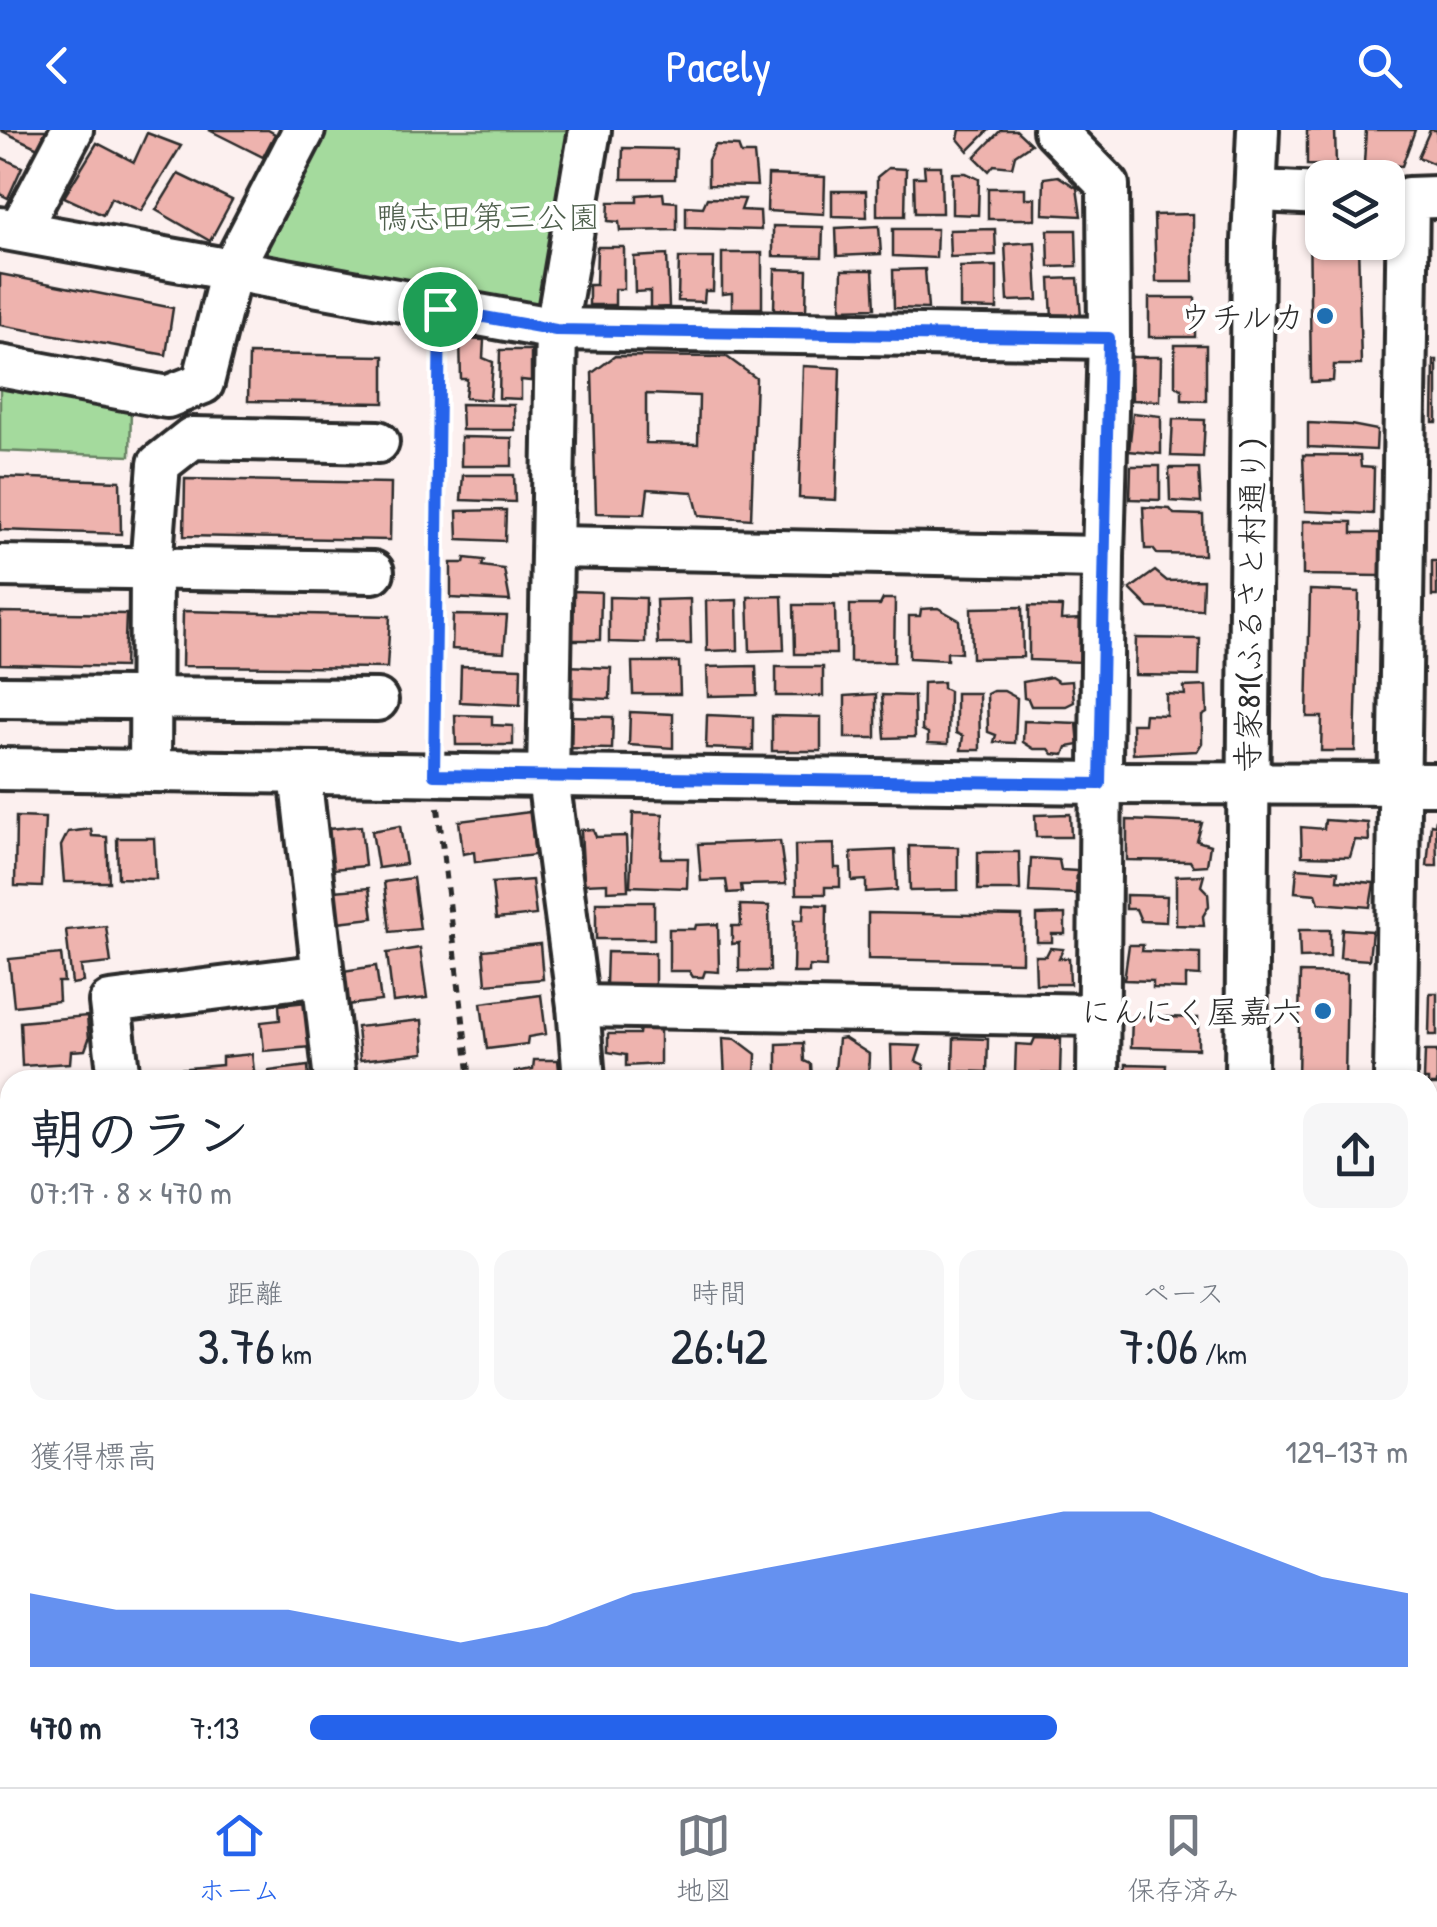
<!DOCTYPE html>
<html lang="ja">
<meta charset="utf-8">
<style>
:root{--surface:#fff;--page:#f6f6f7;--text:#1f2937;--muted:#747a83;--line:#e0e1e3;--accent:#2563eb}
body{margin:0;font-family:"Patrick Hand","Klee One",sans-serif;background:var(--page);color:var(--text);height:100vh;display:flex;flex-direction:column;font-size:38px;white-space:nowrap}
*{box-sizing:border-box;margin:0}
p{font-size:32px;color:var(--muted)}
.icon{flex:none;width:55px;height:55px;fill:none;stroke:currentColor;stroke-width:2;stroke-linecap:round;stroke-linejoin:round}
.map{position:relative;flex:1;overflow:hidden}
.details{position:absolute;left:0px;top:940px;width:1438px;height:718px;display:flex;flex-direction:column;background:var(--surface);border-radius:30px 30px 0 0;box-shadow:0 2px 8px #0004}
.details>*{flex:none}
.tools{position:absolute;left:1305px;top:30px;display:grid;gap:20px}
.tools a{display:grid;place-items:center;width:100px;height:100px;border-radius:20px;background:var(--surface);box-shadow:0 2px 8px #0004;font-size:50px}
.pin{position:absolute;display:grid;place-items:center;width:85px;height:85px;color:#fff;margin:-42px;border:5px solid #fff;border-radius:50%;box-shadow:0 2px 10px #0007}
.round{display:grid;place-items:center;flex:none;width:105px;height:105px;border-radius:20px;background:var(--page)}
.headline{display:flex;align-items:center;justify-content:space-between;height:170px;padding:0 30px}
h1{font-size:55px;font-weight:600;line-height:75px}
.figures{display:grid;grid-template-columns:repeat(3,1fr);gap:15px;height:170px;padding:10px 30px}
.figures div{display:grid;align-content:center;border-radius:20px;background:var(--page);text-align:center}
.figures b{font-size:50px;font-weight:600}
.figures small{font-size:28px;font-weight:400}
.figures p{font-size:28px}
.chart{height:280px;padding:20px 30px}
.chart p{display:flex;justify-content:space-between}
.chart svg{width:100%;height:180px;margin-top:10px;fill:var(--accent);opacity:.7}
ul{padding:0 30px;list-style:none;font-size:32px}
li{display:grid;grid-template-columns:160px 120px 1fr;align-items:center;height:75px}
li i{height:25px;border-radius:12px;background:var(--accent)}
header{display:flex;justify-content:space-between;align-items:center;height:130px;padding:0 30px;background:var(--accent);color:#fff;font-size:45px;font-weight:600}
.dock{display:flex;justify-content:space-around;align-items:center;height:140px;border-top:2px solid var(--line);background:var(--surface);font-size:28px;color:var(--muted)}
.dock a{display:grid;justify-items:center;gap:5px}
.dock .on{color:var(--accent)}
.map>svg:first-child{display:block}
</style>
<header><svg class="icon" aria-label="back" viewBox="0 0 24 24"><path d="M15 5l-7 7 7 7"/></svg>Pacely<svg class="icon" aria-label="search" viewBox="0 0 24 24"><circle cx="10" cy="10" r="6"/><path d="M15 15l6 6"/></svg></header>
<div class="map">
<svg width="1437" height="1657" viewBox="0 0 1437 1657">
<rect width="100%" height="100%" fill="#fcf0ef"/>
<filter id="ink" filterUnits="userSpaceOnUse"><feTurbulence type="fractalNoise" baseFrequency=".01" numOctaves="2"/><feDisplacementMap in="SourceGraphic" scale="20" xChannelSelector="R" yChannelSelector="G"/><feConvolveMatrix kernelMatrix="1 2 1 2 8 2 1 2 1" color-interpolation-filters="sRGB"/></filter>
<g filter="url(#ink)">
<g fill="#a4da9d" stroke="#688264" stroke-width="2.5">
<path d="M310 0H590L558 185 251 130Z"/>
<path d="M0 254 131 278 130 326 0 321Z"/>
</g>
<g fill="#eeb3ae" stroke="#2b2b2b" stroke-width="2.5" fill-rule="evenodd">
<path d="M0 0H46L38 18Z"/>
<path d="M209 0H268L275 4 263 27Z"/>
<path d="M960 0H989L968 21 958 9Z"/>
<path d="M1001 0H1016L1031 14 1015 25 1012 37 994 35 989 41 975 27Z"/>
<path d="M1307 0H1335L1336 36 1307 35Z"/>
<path d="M1366 0H1415L1402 36 1364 33Z"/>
<path d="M1430 0H1437V35L1418 27Z"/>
<path d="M147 3 181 16 141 81 111 68 103 85 64 67 97 13 134 32Z"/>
<path d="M715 15 738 16 741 24H754L757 56 708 55V30Z"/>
<path d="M623 18 676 19 675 49H622Z"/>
<path d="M0 27 22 37 8 68 0 64Z"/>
<path d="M924 36H941L942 83H915L914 47H925Z"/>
<path d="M888 38 906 39 905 86H877V47Z"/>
<path d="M952 43H966L979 49 978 85 952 84Z"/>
<path d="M178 44 232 70 210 111 156 80Z"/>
<path d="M768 45 825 47 824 84 767 81Z"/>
<path d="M1058 46 1077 58 1081 86 1043 84 1044 48Z"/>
<path d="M988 58H1025V68H1035V89H988Z"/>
<path d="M832 61H866L867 87 832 86Z"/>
<path d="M663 63 664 71 677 72V100L620 101 619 92 608 91 609 72H637V65Z"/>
<path d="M707 68 745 69 741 80 760 81 761 100 686 98V76L703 77Z"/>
<path d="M1193 84V152H1156L1154 85Z"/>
<path d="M1309 85H1322V112H1358L1361 235H1334L1333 251 1311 252Z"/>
<path d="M773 96 823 97 822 127 773 126Z"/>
<path d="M879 96 881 124 837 126 836 98Z"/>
<path d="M893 99H937L936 128 893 126Z"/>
<path d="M995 99 996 125 950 127 949 100Z"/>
<path d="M1048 100H1076L1077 136 1049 137Z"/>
<path d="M1035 112 1038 170 1008 171 1005 114Z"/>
<path d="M597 117H624V159H615V175H589V155H596Z"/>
<path d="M722 123H762V178H732V163L722 164Z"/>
<path d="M667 125 669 177 650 178V161L635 162 634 127Z"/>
<path d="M679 128H714L713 161H705L704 172 678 171Z"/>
<path d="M997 136V179L960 178V137Z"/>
<path d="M775 139 807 140 806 181 774 179Z"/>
<path d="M925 139 928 179 894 178 893 140Z"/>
<path d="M842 140H873L875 178 841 179Z"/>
<path d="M0 144 173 178 166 225 0 195Z"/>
<path d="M1078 148 1081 187 1052 189 1050 149Z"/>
<rect x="1149" y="168" width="46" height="39"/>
<path d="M460 209 484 210 483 228 493 232 490 270 465 268 467 249H461Z"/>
<path d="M1175 215H1206V271L1182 270V259L1175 256Z"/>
<path d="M500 220H531V251L521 250V269L499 268Z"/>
<path d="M249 224 384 226V273L248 271Z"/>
<path d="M615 226 727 227 756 248 751 389 699 385 693 362 648 359 645 384 596 383 592 243ZM646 264 699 266 698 314 646 313Z"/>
<path d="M1131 227H1161L1160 271 1132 270Z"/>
<path d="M1434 230H1437V292H1433Z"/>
<path d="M803 236 840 238 836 370 799 368Z"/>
<path d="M461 274 514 275 515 300H462Z"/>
<path d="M1133 283 1161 286V324L1129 321Z"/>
<path d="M1173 289 1205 290 1203 327 1171 326Z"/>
<path d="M1308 293 1351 295 1377 300 1376 320 1308 317Z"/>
<path d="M461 307 512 308V336H461Z"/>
<path d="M1303 325 1360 326 1361 337 1374 338 1373 384 1305 381Z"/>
<path d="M1131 336H1160V370L1130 369Z"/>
<path d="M1169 338H1199L1201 373 1170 371Z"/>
<path d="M463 345H514L515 372 461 370Z"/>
<path d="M0 347 120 351 121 404 0 400Z"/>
<path d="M185 349 391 353 390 410 184 406Z"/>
<path d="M1143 377 1170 379 1174 384 1203 385 1204 425 1157 424 1153 419H1145Z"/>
<path d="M506 380 505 411 458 409 457 381Z"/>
<path d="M1303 391 1352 392V403H1382V446L1303 445Z"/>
<path d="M465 428 484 430 482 436 504 439 510 471 451 468V433H464Z"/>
<rect x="1432" y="431" width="5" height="35"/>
<path d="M1155 441 1167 451 1203 450 1202 480 1149 478 1130 459Z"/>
<path d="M1310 460 1359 462 1355 621H1321L1322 587H1307Z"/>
<path d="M573 461 601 462 600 510H563L564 480H572Z"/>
<path d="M782 466 784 520 750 521 748 467Z"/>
<path d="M609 467 646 468 645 513 609 512Z"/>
<path d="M690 469 691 514H658L656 470Z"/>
<path d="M883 469H895L894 532H850V475H880Z"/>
<path d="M737 470 738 520 707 521 706 471Z"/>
<path d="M794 475H835L836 524H795Z"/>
<path d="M1029 476 1062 477 1061 490 1082 489 1083 532 1029 530Z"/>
<path d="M1022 477 1023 527 972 528 971 478Z"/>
<path d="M938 478 959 490 961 523 947 522V530L909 528V486H920L921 479Z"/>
<path d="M183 481 390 486 387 538 182 536Z"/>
<path d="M0 482 126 484 124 537 0 534Z"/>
<path d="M453 485 507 486 504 522 452 519Z"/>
<path d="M1136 508 1200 509 1199 546 1135 545Z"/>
<path d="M632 532H679L680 564H633Z"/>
<path d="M461 536 521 538 520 575 460 572Z"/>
<path d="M567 536 611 538 610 569 565 567Z"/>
<path d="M756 536 757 565 708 566 707 537Z"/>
<rect x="776" y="537" width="47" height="29"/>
<path d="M1051 547 1059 552 1072 551 1074 572 1066 576H1031L1028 569 1024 568 1023 552Z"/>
<path d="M943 552V558L949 561 948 614 928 613V603L922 600 923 553Z"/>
<path d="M1206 556 1207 583 1202 586V613L1197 621 1133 624 1132 594H1144L1145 584 1166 585V564L1185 565 1184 557Z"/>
<path d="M993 561H1004L1017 568 1015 613 994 612 996 605 988 602 987 564Z"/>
<path d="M956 563H979L980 620H961L963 606 956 603Z"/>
<path d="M876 564V608H845V566Z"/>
<path d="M882 565 914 566 915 607 885 608Z"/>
<path d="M630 582 673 584V618L629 615Z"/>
<path d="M455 585 492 586V595L513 596V615H456Z"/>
<path d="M707 585 753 587V620L706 618Z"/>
<path d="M565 586 613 587 612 619 565 618Z"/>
<path d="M772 586 821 587V621H772Z"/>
<path d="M1024 591 1077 593 1079 615 1067 617 1064 625 1053 624 1049 619H1034L1023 612Z"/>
<path d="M530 682 535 725 475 732 474 722 463 724 459 691Z"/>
<path d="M633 683 663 684 661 728H688L687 758 630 756Z"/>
<path d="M1070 684 1071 707H1036L1035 685Z"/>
<path d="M16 687 45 688 42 757 15 756Z"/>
<path d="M1436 689 1437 736H1427L1431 694 1435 695Z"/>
<path d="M1127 690 1202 693 1197 711 1210 715 1207 735 1193 736 1190 731 1127 730Z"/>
<path d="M1325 690 1368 693 1369 711 1355 710 1350 727 1302 726 1301 697 1324 699Z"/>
<path d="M361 696 365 736 333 739 329 699Z"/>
<path d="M400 696 406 734 378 738 372 701Z"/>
<path d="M91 699 92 706 107 707 109 752H64L61 716 68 702Z"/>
<path d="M593 699 596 707 626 706 628 760 607 761V753L584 754 581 700Z"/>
<path d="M117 708H154L156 749 118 748Z"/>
<path d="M780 711 786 754 741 755 742 762 728 763 726 750 701 751 698 714Z"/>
<path d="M834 714 835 738H840V757H825V764H796L795 715Z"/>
<path d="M909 716 958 717V760L910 761Z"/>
<path d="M895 720 897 760 866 762V750L852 751 851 722Z"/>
<path d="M978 722H1019L1020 760H978Z"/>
<path d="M1031 728 1059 730 1061 740 1077 741 1076 764 1029 762Z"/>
<path d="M1297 738 1338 741 1337 750 1374 753 1370 777 1319 773 1316 764 1295 762Z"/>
<path d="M1204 745 1201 756 1208 763 1209 776 1203 786 1204 796 1176 795V746Z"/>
<path d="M413 748 420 799 390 802 384 752Z"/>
<path d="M532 750 536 785 496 789 492 753Z"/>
<path d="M369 758 373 788 337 792 334 761Z"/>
<path d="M1126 765 1167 766 1166 792 1141 791 1136 779H1126Z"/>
<rect x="596" y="772" width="58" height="37"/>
<path d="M804 774 827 775 826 837 809 836V843H793L794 790H803Z"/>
<path d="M740 775 769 776 770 841H739V813L732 814V796H741Z"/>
<path d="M868 783 1022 786V832L868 829Z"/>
<path d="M1065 784V804H1052V812H1037V785Z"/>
<path d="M718 794 719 842 705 841 703 847H693L689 841H669V799H695L696 795Z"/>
<path d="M106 796 111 833 81 836 83 852 72 854 66 800Z"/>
<path d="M1342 799 1372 801 1369 830 1340 828Z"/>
<path d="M1299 800H1330V827L1300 828Z"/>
<path d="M540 814 543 849 486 854 483 820Z"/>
<path d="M1129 815H1143L1142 821 1200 823V846L1186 845V859L1153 858V851L1124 850Z"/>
<path d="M420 818 427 868 393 872 387 823Z"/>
<path d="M1050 818 1063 819 1059 828H1069L1070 854H1036L1035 826H1046Z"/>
<path d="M607 822 655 823V855L606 854Z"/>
<path d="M61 824 64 852H58L59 871 14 876 9 829Z"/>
<path d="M376 836 381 871 346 875 343 841Z"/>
<path d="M1300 843 1347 844 1345 950H1298Z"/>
<path d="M1430 863H1437V905H1429Z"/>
<path d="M541 865 546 904 528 907 527 914 487 919 481 873Z"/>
<path d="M307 872 311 917 264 921 261 892 280 890 279 875Z"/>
<path d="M87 886 89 909 85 920 71 921 70 933 22 936 20 892Z"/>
<path d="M1132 886 1198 888V919L1131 917Z"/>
<path d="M422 890 424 923 360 930 357 897Z"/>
<path d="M640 897 660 898V934L626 936V925L608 922V904H639Z"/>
<path d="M723 908 736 909 756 924 755 950H725Z"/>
<path d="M844 908 869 924 868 950H834L838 909Z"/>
<path d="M954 908 988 909 987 942 953 941Z"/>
<path d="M1035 908 1061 909 1060 944 1015 943 1016 914 1032 915Z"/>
<path d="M803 913 804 931 811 934 812 950H777V914Z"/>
<path d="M891 915 921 916 916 931 924 935 923 950H892Z"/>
<path d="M1425 921H1437V955H1428V950H1424Z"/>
<path d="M252 924 255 950H168L167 940 222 935V927Z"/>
<path d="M534 930H558L560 950H511L515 942 533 939Z"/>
<path d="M1126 934 1166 935 1165 950H1126Z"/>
<path d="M308 936 309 950H270L269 941Z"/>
<path d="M672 945H697L712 950H672Z"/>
<rect x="1428" y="986" width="9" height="44"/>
<path d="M9 1029 10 1070 0 1073V1033Z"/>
<rect x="1428" y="1047" width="9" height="44"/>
<rect x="1428" y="1145" width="9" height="33"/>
<path d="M1428 1200H1437V1224L1428 1225Z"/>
<rect x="1428" y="1237" width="9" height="48"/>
<path d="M10 1275V1340L6 1344 0 1336V1284Z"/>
<path d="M1428 1393H1437V1440L1428 1439Z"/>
<path d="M10 1443V1491L1 1499 0 1451Z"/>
<path d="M1428 1454 1437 1455V1524L1428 1523Z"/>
<path d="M1437 1581V1654H1403V1648H1428V1592L1433 1582Z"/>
<path d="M136 1648H205L212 1657H144Z"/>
<path d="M260 1648 273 1650 300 1648 305 1653 299 1657H258L254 1652Z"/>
<path d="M445 1648H458L465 1657H432Z"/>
<path d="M550 1648H583L585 1657H539Z"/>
<rect x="750" y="1648" width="27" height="8"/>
<path d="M784 1648H811V1654L784 1653Z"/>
<path d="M920 1648H964V1654H921Z"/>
<path d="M975 1648H1025L1026 1656 989 1657V1649Z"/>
<path d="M1034 1648H1074V1655L1034 1654Z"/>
<path d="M1117 1648H1174L1175 1655 1118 1657Z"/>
<path d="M1294 1648H1359V1653Z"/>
</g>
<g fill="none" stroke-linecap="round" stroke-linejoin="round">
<g stroke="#2b2b2b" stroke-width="48">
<g id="minor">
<path d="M1054 0 1108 55 1109 208 1103 427 1098 950"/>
<path d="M1257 61 1322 64"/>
<path d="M0 98 556 199 1109 208"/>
<path d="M20 99 72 0"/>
<path d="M0 236 167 267 203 253 231 141 304 0"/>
<path d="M553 417 1103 427"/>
<path d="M0 436 373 442"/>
<path d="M0 567 377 570"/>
<path d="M0 639 1100 653 1437 654"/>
<path d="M150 641 151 438 159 334 192 308 378 312"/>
<path d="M300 644 335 950"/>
<path d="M578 876 1099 885"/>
<path d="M119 950 110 872 323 845"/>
<path d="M584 950 578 876 548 648 556 199 590 0"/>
<path d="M1246 950 1253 112 1258 0"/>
<path d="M1395 950 1408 68 1437 67"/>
<path d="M1428 1117H1437"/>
<path d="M0 1163 10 1176"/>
<path d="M1428 1337H1437"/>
<path d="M0 1541 10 1554"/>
<path d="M1428 1555H1437"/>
<path d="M80 1648 87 1657"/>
<path d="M369 1648 377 1657"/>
<path d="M500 1648 507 1657"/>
<path d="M1238 1657 1239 1648"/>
</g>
</g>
<g stroke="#2b2b2b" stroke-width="6" stroke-dasharray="8 8" stroke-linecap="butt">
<path d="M435 611 440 213"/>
<path d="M438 678 470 950"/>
<path d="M607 1648 611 1657"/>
<path d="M1379 1657 1380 1648"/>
</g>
<use href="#minor" stroke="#fff" stroke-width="40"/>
</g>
</g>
<g fill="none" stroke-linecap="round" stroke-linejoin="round" filter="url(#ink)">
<g stroke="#fff" stroke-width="20">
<path id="route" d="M440 179 556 200 1109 208 1100 654 434 645Z"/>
</g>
<use href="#route" stroke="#2563eb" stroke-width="12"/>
</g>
<g fill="#1f6fb2" stroke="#fff" stroke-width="4">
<circle cx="1325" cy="186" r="10"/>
<circle cx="1323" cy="881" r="10"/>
</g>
<g text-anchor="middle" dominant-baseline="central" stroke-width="8" stroke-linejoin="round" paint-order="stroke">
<g font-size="32" fill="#4f604d" stroke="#fff">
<text x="488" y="86">鴨志田第三公園</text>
</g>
<g font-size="32" fill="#2b2b2b" stroke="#fff" text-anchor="end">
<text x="1305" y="186">ウチルカ</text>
<text x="1303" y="881">にんにく屋嘉六</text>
</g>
<g font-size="32" fill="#2b2b2b" stroke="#fff">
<text transform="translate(1250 475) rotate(-89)">寺家81(ふるさと村通り)</text>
</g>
</g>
</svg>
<div class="tools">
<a><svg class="icon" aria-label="layers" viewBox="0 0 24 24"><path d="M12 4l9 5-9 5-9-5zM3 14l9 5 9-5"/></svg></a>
</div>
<div class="pin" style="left:440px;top:179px;background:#1e9e55"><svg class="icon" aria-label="arrive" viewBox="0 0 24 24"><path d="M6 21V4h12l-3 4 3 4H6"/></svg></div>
<section class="details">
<div class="headline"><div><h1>朝のラン</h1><p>07:17 · 8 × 470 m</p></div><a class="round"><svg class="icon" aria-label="share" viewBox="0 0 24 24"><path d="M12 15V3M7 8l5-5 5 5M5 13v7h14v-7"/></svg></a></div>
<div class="figures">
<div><p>距離</p><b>3.76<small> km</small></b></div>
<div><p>時間</p><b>26:42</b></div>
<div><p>ペース</p><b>7:06<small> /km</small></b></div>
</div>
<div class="chart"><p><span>獲得標高</span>129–137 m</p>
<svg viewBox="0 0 160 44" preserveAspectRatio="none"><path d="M0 44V26L10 30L20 30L30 30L40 34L50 38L60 34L70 26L80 22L90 18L100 14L110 10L120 6L130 6L140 14L150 22L160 26V44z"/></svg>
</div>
<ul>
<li><b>470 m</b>7:13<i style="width:68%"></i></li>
</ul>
</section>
</div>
<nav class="dock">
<a class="on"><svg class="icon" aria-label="home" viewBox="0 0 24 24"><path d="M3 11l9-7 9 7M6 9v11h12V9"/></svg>ホーム</a>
<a><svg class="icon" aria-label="map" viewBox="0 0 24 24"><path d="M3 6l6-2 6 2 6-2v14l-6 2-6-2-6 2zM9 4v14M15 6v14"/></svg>地図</a>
<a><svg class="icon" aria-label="saved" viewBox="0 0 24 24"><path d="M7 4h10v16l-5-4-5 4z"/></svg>保存済み</a>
</nav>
